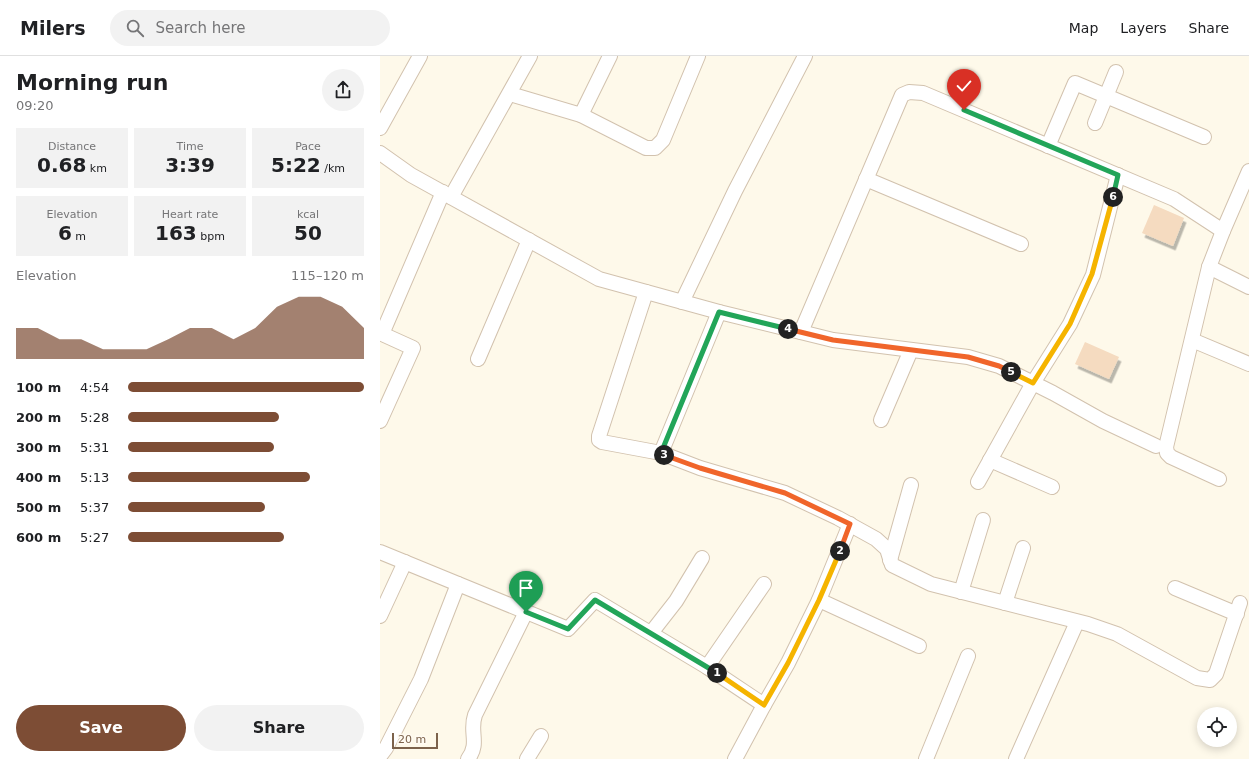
<!DOCTYPE html>
<meta charset="utf-8">
<style>
:root{--surface:#fff;--page:#f2f2f2;--text:#202124;--muted:#757577;--line:#e0e0e0;--accent:#7d4d35}
body{margin:0;font-family:"DejaVu Sans",sans-serif;background:var(--page);color:var(--text);height:100vh;display:flex;flex-direction:column;font-size:15px;white-space:nowrap}
*{box-sizing:border-box;margin:0}
p{font-size:13px;color:var(--muted)}
.icon{flex:none;width:22px;height:22px;fill:none;stroke:currentColor;stroke-width:2;stroke-linecap:round;stroke-linejoin:round}
.map{position:relative;flex:1;overflow:hidden}
.drawer{display:flex;flex-direction:column;background:var(--surface);width:380px}
.drawer>*{flex:none}
.tools{position:absolute;left:817px;top:651px;display:grid;gap:8px}
.tools a{display:grid;place-items:center;width:40px;height:40px;border-radius:50%;background:var(--surface);box-shadow:0 2px 10px #0003;font-size:20px}
.scale{position:absolute;left:12px;bottom:10px;width:46px;box-sizing:border-box;padding-left:4px;border:2px solid #7c624b;border-top:0;font-size:11px;line-height:14px;white-space:nowrap;color:#7c624b;-webkit-text-stroke:3px #fffbf2;paint-order:stroke}
.pin{position:absolute;display:grid;place-items:center;width:34px;height:34px;color:#fff;margin:-41px -17px;border-radius:50% 50% 50% 0;rotate:-45deg;box-shadow:0 0 4px #0007}
.pin .icon{rotate:45deg}
.km{position:absolute;width:20px;height:20px;margin:-10px;border-radius:50%;background:#222;color:#fff;font-size:11px;line-height:20px;text-align:center}
.round{display:grid;place-items:center;flex:none;width:42px;height:42px;border-radius:21px;background:var(--page)}
.overview{display:flex;align-items:center;justify-content:space-between;height:68px;padding:0 16px}
h1{font-size:22px;font-weight:700;line-height:30px}
.figures{display:grid;grid-template-columns:repeat(3,1fr);gap:6px;height:68px;padding:4px 16px}
.figures div{display:grid;align-content:center;border-radius:0px;background:var(--page);text-align:center}
.figures b{font-size:20px;font-weight:700}
.figures small{font-size:11px;font-weight:400}
.figures p{font-size:11px}
.chart{height:112px;padding:8px 16px}
.chart p{display:flex;justify-content:space-between}
.chart svg{width:100%;height:72px;margin-top:4px;fill:var(--accent);opacity:.7}
.primary-button{display:flex;gap:8px;margin-top:auto;padding:8px 16px}
.primary-button a{flex:1;height:46px;border-radius:24px;background:var(--accent);color:#fff;font-size:16px;font-weight:700;line-height:46px;text-align:center}
.primary-button a+a{background:var(--page);color:var(--text)}
ul{padding:0 16px;list-style:none;font-size:13px}
li{display:grid;grid-template-columns:64px 48px 1fr;align-items:center;height:30px}
li i{height:10px;border-radius:5px;background:var(--accent)}
header{display:flex;align-items:center;gap:24px;box-sizing:border-box;height:56px;padding:0 20px;background:var(--surface);border-bottom:1px solid var(--line)}
header strong{font-size:19px}
nav{display:flex;gap:22px;margin-inline-start:auto;font-size:14px}
.search{width:280px;height:36px;background:var(--page);display:flex;align-items:center;gap:10px;box-sizing:border-box;padding:0 14px;border-radius:22px;color:var(--muted);font-size:15px}
main{display:flex;flex:1;min-height:0}
.map>svg:first-child{display:block}
</style>
<header>
<strong>Milers</strong>
<div class="search"><svg class="icon" aria-label="search" viewBox="0 0 24 24"><circle cx="10" cy="10" r="6"/><path d="M15 15l6 6"/></svg>Search here</div>
<nav><a>Map</a><a>Layers</a><a>Share</a></nav>
</header>
<main>
<section class="drawer">
<div class="overview"><div><h1>Morning run</h1><p>09:20</p></div><a class="round"><svg class="icon" aria-label="share" viewBox="0 0 24 24"><path d="M12 15V3M7 8l5-5 5 5M5 13v7h14v-7"/></svg></a></div>
<div class="figures">
<div><p>Distance</p><b>0.68<small> km</small></b></div>
<div><p>Time</p><b>3:39</b></div>
<div><p>Pace</p><b>5:22<small> /km</small></b></div>
</div>
<div class="figures">
<div><p>Elevation</p><b>6<small> m</small></b></div>
<div><p>Heart rate</p><b>163<small> bpm</small></b></div>
<div><p>kcal</p><b>50</b></div>
</div>
<div class="chart"><p><span>Elevation</span>115–120 m</p>
<svg viewBox="0 0 160 44" preserveAspectRatio="none"><path d="M0 44V25L10 25L20 32L30 32L40 38L50 38L60 38L70 32L80 25L90 25L100 32L110 25L120 12L130 6L140 6L150 12L160 25V44z"/></svg>
</div>
<ul>
<li><b>100 m</b>4:54<i style="width:100%"></i></li>
<li><b>200 m</b>5:28<i style="width:64%"></i></li>
<li><b>300 m</b>5:31<i style="width:62%"></i></li>
<li><b>400 m</b>5:13<i style="width:77%"></i></li>
<li><b>500 m</b>5:37<i style="width:58%"></i></li>
<li><b>600 m</b>5:27<i style="width:66%"></i></li>
</ul>
<div class="primary-button"><a>Save</a><a>Share</a></div>
</section>
<div class="map">
<svg width="869" height="703" viewBox="0 0 869 703">
<defs>
<filter id="shadow"><feDropShadow dx="2.5" dy="4.5" stdDeviation="0" flood-color="#0004"/></filter>
</defs>
<rect width="100%" height="100%" fill="#fef9ea"/>
<g fill="#f5dbc0" filter="url(#shadow)">
<path d="M774 149 804 162 793 190 762 177Z"/>
<path d="M705 286 739 301 729 323 695 308Z"/>
</g>
<g fill="none" stroke-linecap="round" stroke-linejoin="round">
<g stroke="#d2c2ae" stroke-width="16">
<g id="minor">
<path d="M130 38 201 59 266 92H275L283 84 318 0"/>
<path d="M201 59 230 0"/>
<path d="M715 67 736 16"/>
<path d="M0 72 40 0"/>
<path d="M668 90 695 27 824 81"/>
<path d="M0 97 31 119 219 223 339 256 453 284 588 301 619 310 673 337 723 365 776 390"/>
<path d="M486 123 641 188"/>
<path d="M71 141 150 0"/>
<path d="M829 211 869 231"/>
<path d="M266 236 219 380V384L222 386 281 397"/>
<path d="M302 246 355 135 425 0"/>
<path d="M339 256 281 397 320 412 405 437 458 462 496 483 507 493 512 509 551 528 708 568 737 578 817 622 830 624 836 618 860 547"/>
<path d="M421 276 522 39 529 36 543 37 794 143 843 175"/>
<path d="M812 284 869 308"/>
<path d="M98 303 149 184"/>
<path d="M501 364 531 294"/>
<path d="M0 365 33 292 2 278 63 136"/>
<path d="M610 404 672 431"/>
<path d="M839 423 791 401 787 397 786 391 829 211 843 175 869 115"/>
<path d="M598 426 653 327 690 268 713 219 738 119"/>
<path d="M0 496 188 573 215 544 327 611 384 649 408 607 439 544 470 468"/>
<path d="M510 504 531 429"/>
<path d="M795 532 857 558"/>
<path d="M581 536 603 464"/>
<path d="M439 544 539 590"/>
<path d="M625 547 643 492"/>
<path d="M0 560 25 506"/>
<path d="M271 577 296 545 322 502"/>
<path d="M327 611 384 528"/>
<path d="M0 700 6 692 41 623 78 528"/>
<path d="M88 703C100 687 89 676 95 659L146 556"/>
<path d="M147 703 161 680"/>
<path d="M355 703 384 649"/>
<path d="M546 703 588 600"/>
<path d="M636 703 697 566"/>
</g>
</g>
<use href="#minor" stroke="#fff" stroke-width="14"/>
</g>
<g fill="none" stroke-linecap="round" stroke-linejoin="round">
<g stroke="#fff" stroke-width="8">
<path id="split-1" d="M146 556 188 573 215 544 337 617"/>
</g>
<g stroke="#fff" stroke-width="8">
<path id="split-2" d="M337 617 384 649 408 607 439 544 460 495"/>
</g>
<g stroke="#fff" stroke-width="8">
<path id="split-3" d="M284 399 320 412 405 437 470 468 460 495"/>
</g>
<g stroke="#fff" stroke-width="8">
<path id="split-4" d="M284 399 281 397 339 256 408 273"/>
</g>
<g stroke="#fff" stroke-width="8">
<path id="split-5" d="M408 273 453 284 588 301 619 310 631 316"/>
</g>
<g stroke="#fff" stroke-width="8">
<path id="split-6" d="M631 316 653 327 690 268 712 218 733 141"/>
</g>
<g stroke="#fff" stroke-width="8">
<path id="split-7" d="M584 54 738 119 733 141"/>
</g>
<use href="#split-1" stroke="#22a559" stroke-width="5"/>
<use href="#split-2" stroke="#f5b400" stroke-width="5"/>
<use href="#split-3" stroke="#f0652b" stroke-width="5"/>
<use href="#split-4" stroke="#22a559" stroke-width="5"/>
<use href="#split-5" stroke="#f0652b" stroke-width="5"/>
<use href="#split-6" stroke="#f5b400" stroke-width="5"/>
<use href="#split-7" stroke="#22a559" stroke-width="5"/>
</g>
</svg>
<div class="tools">
<a><svg class="icon" aria-label="locate" viewBox="0 0 24 24"><circle cx="12" cy="12" r="6"/><path d="M12 2v4M12 18v4M2 12h4M18 12h4"/></svg></a>
</div>
<div class="scale">20 m</div>
<div class="pin" style="left:146px;top:556px;background:#1e9e55"><svg class="icon" aria-label="arrive" viewBox="0 0 24 24"><path d="M6 21V4h12l-3 4 3 4H6"/></svg></div>
<div class="pin" style="left:584px;top:54px;background:#d93025"><svg class="icon" aria-label="check" viewBox="0 0 24 24"><path d="M5 12l5 5 9-10"/></svg></div>
<b class="km" style="left:337px;top:617px">1</b>
<b class="km" style="left:460px;top:495px">2</b>
<b class="km" style="left:284px;top:399px">3</b>
<b class="km" style="left:408px;top:273px">4</b>
<b class="km" style="left:631px;top:316px">5</b>
<b class="km" style="left:733px;top:141px">6</b>
</div>
</main>
